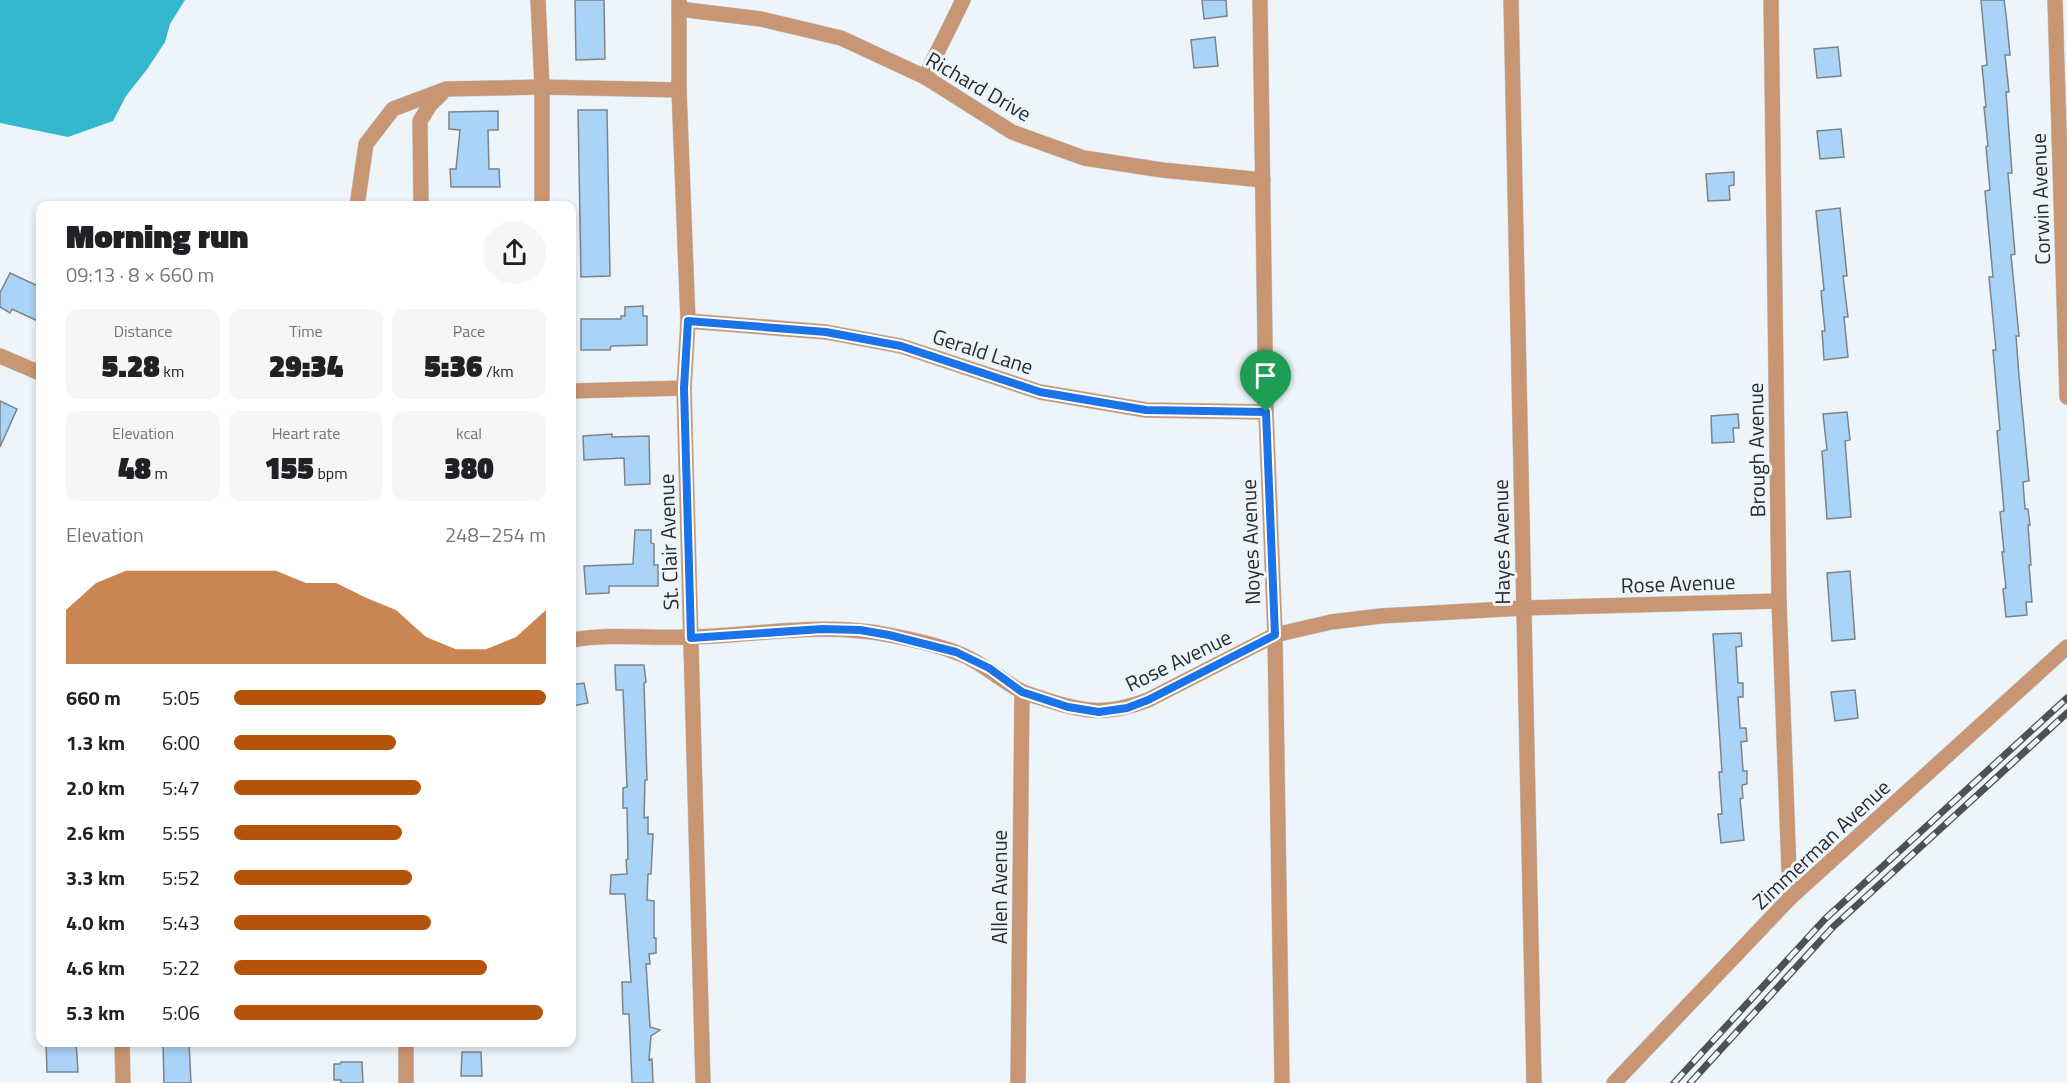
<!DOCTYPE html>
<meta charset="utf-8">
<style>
:root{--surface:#fff;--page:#f6f6f6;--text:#202124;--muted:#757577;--accent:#b45309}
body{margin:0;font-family:"Titillium Web",sans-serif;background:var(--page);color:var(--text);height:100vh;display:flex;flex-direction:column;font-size:22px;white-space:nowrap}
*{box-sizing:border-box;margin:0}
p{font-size:20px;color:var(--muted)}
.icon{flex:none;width:33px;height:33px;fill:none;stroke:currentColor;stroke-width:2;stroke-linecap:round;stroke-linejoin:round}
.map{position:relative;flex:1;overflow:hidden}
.drawer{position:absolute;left:36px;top:201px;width:540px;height:846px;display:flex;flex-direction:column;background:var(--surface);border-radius:12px;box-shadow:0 3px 9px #0003}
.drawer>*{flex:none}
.pin{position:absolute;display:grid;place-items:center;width:51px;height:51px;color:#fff;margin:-62px -26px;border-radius:50% 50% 50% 0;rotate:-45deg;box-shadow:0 0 6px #0007}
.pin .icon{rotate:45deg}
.round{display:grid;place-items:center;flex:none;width:63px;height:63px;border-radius:32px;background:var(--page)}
.head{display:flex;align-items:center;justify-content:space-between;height:102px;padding:0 30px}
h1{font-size:33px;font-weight:800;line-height:45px}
.figures{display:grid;grid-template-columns:repeat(3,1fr);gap:9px;height:102px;padding:6px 30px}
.figures div{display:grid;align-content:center;border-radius:12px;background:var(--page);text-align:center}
.figures b{font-size:30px;font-weight:800}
.figures small{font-size:16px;font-weight:400}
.figures p{font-size:16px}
.chart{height:168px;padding:12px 30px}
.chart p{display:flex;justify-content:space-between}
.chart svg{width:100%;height:108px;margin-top:6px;fill:var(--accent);opacity:.7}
ul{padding:0 30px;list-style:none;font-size:20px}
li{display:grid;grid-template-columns:96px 72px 1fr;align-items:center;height:45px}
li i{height:15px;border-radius:8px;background:var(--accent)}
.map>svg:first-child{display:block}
</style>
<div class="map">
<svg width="2067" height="1083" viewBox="0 0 2067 1083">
<rect width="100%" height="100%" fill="#edf4fa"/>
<path fill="#34b8cd" d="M0 0H185L170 24 165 42 148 68 126 96 113 121 68 137 0 123Z"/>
<g fill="#a9d3f7" stroke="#7d8489" stroke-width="1.5">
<path d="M575 0H604L605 59 576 60Z"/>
<path d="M1202 0H1226L1227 16 1204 19Z"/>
<path d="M1981 0H2004L2006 14 2010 55H2005L2009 92H2006L2012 173H2008L2015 254 2011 255 2019 336H2016L2019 376 2029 481 2023 482 2025 509H2028L2030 525H2028L2031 565H2029L2032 602H2026L2027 615 2006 617 2003 589 2006 588 2002 552H2004L2000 512 2004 511 1997 431 2000 430 1993 350H1996L1989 277H1993L1985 191 1990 190 1986 147 1988 146 1984 107H1986L1982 66 1987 65Z"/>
<path d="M1215 37 1218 66 1194 68 1191 40Z"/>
<path d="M1838 47 1841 76 1817 78 1814 49Z"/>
<path d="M578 110H607L610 276 581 277Z"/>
<path d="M498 111V130H488L489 169H499L500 187H451L450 169H456L460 130 449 129V112Z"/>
<path d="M1841 129 1844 157 1820 159 1817 131Z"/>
<path d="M1734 172V185L1729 186 1730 200 1708 201 1706 174Z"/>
<path d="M1840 208 1847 276H1843L1848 317H1844L1848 357 1824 360 1822 331H1825L1821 291 1824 290 1816 211Z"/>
<path d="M10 273 40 287V322L12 309 10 313 0 307V293Z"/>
<path d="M643 306V316H647V345L611 346 610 350H581V319H621V316H625V307Z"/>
<path d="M0 401 17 409 0 447Z"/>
<path d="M1847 412 1850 440 1845 441 1851 517 1827 519 1822 451 1827 450 1823 414Z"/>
<path d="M1738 414 1739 428H1733L1734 442 1712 443 1711 416Z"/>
<path d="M612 434V437L649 436 650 484 625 485 624 458 584 460 583 436Z"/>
<path d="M635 530H651V543L654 544V565H658V586H609V593L586 594 584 566 633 564Z"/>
<path d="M1850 571 1855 639 1832 641 1827 573Z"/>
<path d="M1741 633 1742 646 1736 647 1738 683H1743V697H1738L1740 728H1746L1747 741 1741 742 1743 771H1747V784L1742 785 1743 798 1740 799 1744 840 1721 843 1718 814H1722L1719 772H1722L1713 634Z"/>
<path d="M615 665H644L646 682 644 683 647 780H645L644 818 648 817V834H653L651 874H648L647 900 654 901V938H656V953L649 954 650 964H646L650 1027 660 1030 651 1036 649 1060 652 1059 653 1083H632L629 1014H623L622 982H631L625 894H610L611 875 627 874 626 860 628 859 627 808H623V788L627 787 623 690H616Z"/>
<path d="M584 683 588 703 572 706V685Z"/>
<path d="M1855 690 1858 718 1835 721 1831 692Z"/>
<path d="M46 1042H76L78 1072H47Z"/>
<path d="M163 1042H189L191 1083H164Z"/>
<path d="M462 1052H481L482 1076H461Z"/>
<path d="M341 1062H362L363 1083H341V1080H334V1064H340Z"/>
</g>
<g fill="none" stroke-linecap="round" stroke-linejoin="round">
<g stroke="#cad0d5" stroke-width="16">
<g id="street">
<path d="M538 0 542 87V206"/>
<path d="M679 0V90L688 321 684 388 703 1083"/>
<path d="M1260 0 1266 412 1275 635 1282 1083"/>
<path d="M1511 0 1534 1083"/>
<path d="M1771 0 1779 601 1790 898"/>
<path d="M2055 0 2067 397"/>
<path d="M679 9 761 19 841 38 925 77 1012 132 1084 158 1162 170 1263 180"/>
<path d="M925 77 963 0"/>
<path d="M357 206 366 144 393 109 446 89 542 87 679 90"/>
<path d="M421 206 420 121 430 105 442 93"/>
<path d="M688 321 826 332 901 346 1040 392 1146 410 1266 412"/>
<path d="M0 356 40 373"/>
<path d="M572 391 684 388"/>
<path d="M572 640C612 633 653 639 694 637 758 635 825 622 889 635 910 639 934 644 955 652 981 661 998 679 1021 691 1029 695 1039 697 1047 700 1086 713 1109 715 1148 700L1275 635 1331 622 1381 616 1523 608 1779 601"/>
<path d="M122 1042 123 1083"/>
<path d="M406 1042V1083"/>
<path d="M1018 1083 1022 692"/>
<path d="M1614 1083 1790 898 2067 647"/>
</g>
</g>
<use href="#street" stroke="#c89673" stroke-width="15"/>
<g stroke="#4e5154" stroke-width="7">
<g id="rail">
<path d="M1674 1083 1825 919 2067 698"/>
<path d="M1690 1083 1833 927 2067 713"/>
</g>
</g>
<use href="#rail" stroke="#edf4fa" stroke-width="4.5" stroke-dasharray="14" stroke-linecap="butt"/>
</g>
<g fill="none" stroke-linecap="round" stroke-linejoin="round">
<g stroke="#fff" stroke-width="12">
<path id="route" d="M688 321 826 332 901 346 1040 392 1146 410 1266 412 1275 635 1148 700 1127 708 1099 712 1068 707 1022 692 989 668 956 652 889 635 860 630 822 629 691 638 684 388Z"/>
</g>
<use href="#route" stroke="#1a73e8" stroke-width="8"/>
</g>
<g text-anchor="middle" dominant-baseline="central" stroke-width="6" stroke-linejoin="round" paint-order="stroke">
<g font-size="21" fill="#2a2c2f" stroke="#edf4fa">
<text transform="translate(979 86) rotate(30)">Richard Drive</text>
<text transform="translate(2040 199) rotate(-92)">Corwin Avenue</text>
<text transform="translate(983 351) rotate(18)">Gerald Lane</text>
<text transform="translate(1756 450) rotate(-91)">Brough Avenue</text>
<text transform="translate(668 542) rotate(-92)">St. Clair Avenue</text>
<text transform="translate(1250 542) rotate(-92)">Noyes Avenue</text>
<text transform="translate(1501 542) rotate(-91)">Hayes Avenue</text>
<text transform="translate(1678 583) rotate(-2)">Rose Avenue</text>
<text transform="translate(1178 660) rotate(-26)">Rose Avenue</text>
<text transform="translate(1821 844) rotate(-43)">Zimmerman Avenue</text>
<text transform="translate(999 887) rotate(-90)">Allen Avenue</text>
</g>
</g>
</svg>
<div class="pin" style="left:1266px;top:412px;background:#1e9e55"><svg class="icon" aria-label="arrive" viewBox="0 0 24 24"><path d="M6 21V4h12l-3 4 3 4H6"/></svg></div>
<section class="drawer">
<div class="head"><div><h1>Morning run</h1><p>09:13 · 8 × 660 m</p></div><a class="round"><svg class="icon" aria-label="share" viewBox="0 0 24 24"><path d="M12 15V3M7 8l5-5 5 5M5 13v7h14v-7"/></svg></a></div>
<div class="figures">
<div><p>Distance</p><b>5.28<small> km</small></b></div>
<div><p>Time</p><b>29:34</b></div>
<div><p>Pace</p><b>5:36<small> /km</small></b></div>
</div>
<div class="figures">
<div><p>Elevation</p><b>48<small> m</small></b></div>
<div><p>Heart rate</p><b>155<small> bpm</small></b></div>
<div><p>kcal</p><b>380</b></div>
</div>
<div class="chart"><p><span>Elevation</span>248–254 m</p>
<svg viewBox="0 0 160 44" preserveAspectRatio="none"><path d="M0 44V22L10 11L20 6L30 6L40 6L50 6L60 6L70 6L80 11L90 11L100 17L110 22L120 33L130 38L140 38L150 33L160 22V44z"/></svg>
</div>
<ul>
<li><b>660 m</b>5:05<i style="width:100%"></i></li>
<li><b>1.3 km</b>6:00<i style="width:52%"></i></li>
<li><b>2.0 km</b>5:47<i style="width:60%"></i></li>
<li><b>2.6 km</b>5:55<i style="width:54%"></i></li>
<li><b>3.3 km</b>5:52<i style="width:57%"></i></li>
<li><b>4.0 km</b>5:43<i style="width:63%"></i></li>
<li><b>4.6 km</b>5:22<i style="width:81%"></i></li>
<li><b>5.3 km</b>5:06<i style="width:99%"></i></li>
</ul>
</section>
</div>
